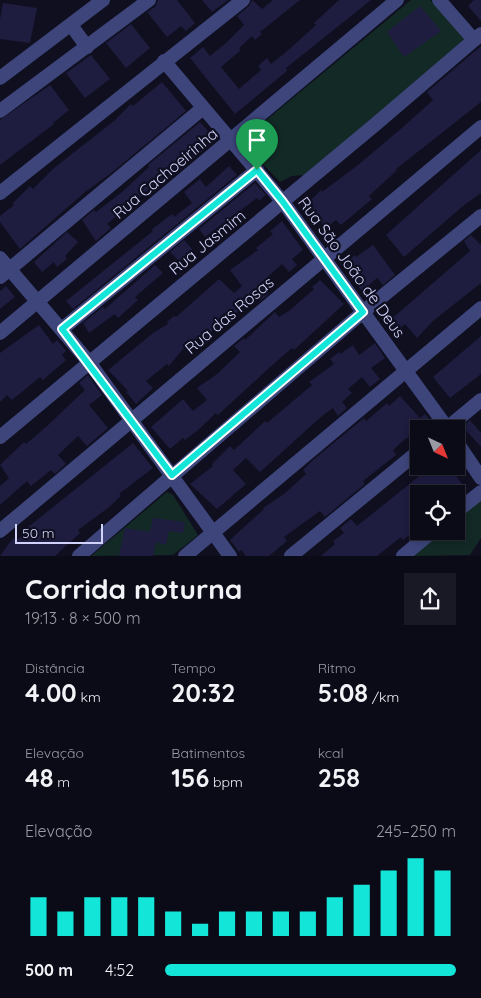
<!DOCTYPE html>
<html lang="pt">
<meta charset="utf-8">
<style>
:root{--surface:#0b0b18;--page:#191925;--text:#f1f3f6;--muted:#9a9ba2;--line:#2b2b37;--accent:#13e6d8}
body{margin:0;font-family:Quicksand,sans-serif;background:var(--page);color:var(--text);height:100vh;display:flex;flex-direction:column;font-size:19px;white-space:nowrap}
*{box-sizing:border-box;margin:0}
p{font-size:16px;color:var(--muted)}
.icon{flex:none;width:28px;height:28px;fill:none;stroke:currentColor;stroke-width:2;stroke-linecap:round;stroke-linejoin:round}
.map{position:relative;height:556px;overflow:hidden}
.side{display:flex;flex-direction:column;background:var(--surface);flex:1}
.side>*{flex:none}
.needle{width:32px;rotate:137deg}
.controls{position:absolute;left:410px;top:420px;display:grid;gap:10px}
.controls a{display:grid;place-items:center;width:55px;height:55px;border-radius:0px;background:var(--surface);box-shadow:0 2px 8px #0003,0 0 0 1px var(--line);font-size:25px}
.scale{position:absolute;left:15px;bottom:12px;width:88px;box-sizing:border-box;padding-left:5px;border:2px solid #d1d3fb;border-top:0;font-size:14px;line-height:18px;white-space:nowrap;color:#d1d3fb;-webkit-text-stroke:4px #0f0f20;paint-order:stroke}
.pin{position:absolute;display:grid;place-items:center;width:42px;height:42px;color:#fff;margin:-51px -21px;border-radius:50% 50% 50% 0;rotate:-45deg;box-shadow:0 0 5px #0007}
.pin .icon{rotate:45deg}
.round{display:grid;place-items:center;flex:none;width:52px;height:52px;border-radius:0px;background:var(--page)}
.head{display:flex;align-items:center;justify-content:space-between;height:85px;padding:0 25px}
h1{font-size:28px;font-weight:800;line-height:38px}
.metrics{display:grid;grid-template-columns:repeat(3,1fr);gap:8px;height:85px;padding:5px 25px}
.metrics div{display:grid;align-content:center}
.metrics b{font-size:25px;font-weight:800}
.metrics small{font-size:14px;font-weight:400}
.metrics p{font-size:14px}
.chart{height:140px;padding:10px 25px}
.chart p{display:flex;justify-content:space-between}
.chart svg{width:100%;height:90px;margin-top:5px;stroke:var(--accent);stroke-width:6}
ul{padding:0 25px;list-style:none;font-size:16px}
li{display:grid;grid-template-columns:80px 60px 1fr;align-items:center;height:38px}
li i{height:12px;border-radius:6px;background:var(--accent)}
.map>svg:first-child{display:block}
</style>
<div class="map">
<svg width="481" height="556" viewBox="0 0 481 556">
<rect width="100%" height="100%" fill="#0f0f20"/>
<g fill="#122925">
<path d="M411 0H430L467 39 306 175 292 176 280 182 241 141Z"/>
<path d="M167 492 173 495 198 535 173 555 91 556Z"/>
<path d="M481 498V538L470 555 412 556 441 531H456V519Z"/>
</g>
<g fill="#1e1c3f">
<path d="M158 0H177L195 23 186 31 181 26 167 37 147 12 155 7Z"/>
<path d="M202 0H228L212 12Z"/>
<path d="M252 0 262 9 273 0H300L260 32 262 34 255 40 252 36 239 48 241 50 221 67 239 89 261 70 258 66 267 58 271 64 285 53 316 25 314 23 339 0H371L286 68 287 71 235 114 190 58 203 47 210 56 226 43 244 25 237 16 249 6Z"/>
<path d="M474 0H481V21L468 6Z"/>
<path d="M3 3 37 8 30 43 0 39V19Z"/>
<path d="M420 6 441 31 404 57 387 32Z"/>
<path d="M131 24 150 48 126 68 106 43Z"/>
<path d="M481 46V102L396 169 397 170 369 196 372 199 341 225 336 220 326 228 306 205 321 190 322 192 358 165 403 127 433 100 427 92Z"/>
<path d="M91 55 110 79 85 98 66 73Z"/>
<path d="M162 82 186 111 110 174 85 192 20 249 0 222V216L14 205 12 204 30 186 33 189 54 168 114 121 131 104 133 106Z"/>
<path d="M50 85 69 110 53 123 54 124 0 165V120Z"/>
<path d="M200 122 216 140 163 184 160 180 107 224 111 228 96 241 82 220 94 210 96 212 122 192 149 167 148 165Z"/>
<path d="M481 150V193L463 206 404 257 386 235Z"/>
<path d="M229 166 237 175 73 309 66 301 153 231 151 230 172 214 174 217 192 203 184 192 200 179 206 187Z"/>
<path d="M255 183 266 195 259 201 257 198 205 237 199 229Z"/>
<path d="M282 221 303 250 292 259 297 265 289 272 282 264 260 284 269 294 260 301 256 297 234 315 233 313 210 333 214 338 204 345 198 337 183 349 169 366 167 364 146 381 153 388 136 404 126 392 128 391 108 370 153 333 168 324 167 322 174 316 176 317 219 279 234 293 242 286 230 270 258 250 256 248 273 234 270 231Z"/>
<path d="M67 232 78 242 65 256 67 259 57 267 54 262 42 272 34 262Z"/>
<path d="M471 235 481 245V283L433 321 417 338 405 324 396 332 388 322 470 251 464 241Z"/>
<path d="M184 240 193 250 180 262 170 252Z"/>
<path d="M373 245 395 275 383 285 377 278 362 291 354 281 358 278 345 264 355 255 356 257Z"/>
<path d="M155 265 163 273 135 297 138 300 118 318 115 314 89 333 83 323 103 307 105 309Z"/>
<path d="M320 280 344 304 294 350 292 348 268 369 218 415 216 413 197 431 185 440 183 438 170 449 151 427 183 399 193 411 207 400 197 388 217 374 240 352 234 346 244 338 245 340 275 312 279 317 289 311 314 289 312 287Z"/>
<path d="M6 286 15 297 0 309V291Z"/>
<path d="M39 325 53 344 57 340 66 351 62 355 66 360 43 380 40 377 12 400 7 395 0 402V353Z"/>
<path d="M481 336V374L450 398 433 377Z"/>
<path d="M375 343 385 358 371 368 380 379 370 387 362 377 348 389 352 393 342 402 347 408 338 416 333 408 322 416 260 472 246 458 233 470 246 484 217 509 190 484 213 466 212 464 230 446 234 450 265 421 267 423 312 385 309 382 334 364 330 359 339 352 340 354 353 345 359 355Z"/>
<path d="M88 375 102 395 89 405 108 428 87 446 78 436 58 455 66 464 55 474 51 470 31 486 27 481 0 505V486L9 478 0 465 24 442 26 444 46 427 85 390 79 383Z"/>
<path d="M400 396 420 418 425 414 433 423 427 429H419V438L414 433 404 440 393 450 396 455 363 481 365 484 325 517 320 511 284 537 287 541 269 556H246L241 550 239 552 230 540 264 509 263 508 284 494 306 474 303 470 313 460 354 426 364 418 366 421 387 403 389 406Z"/>
<path d="M470 420 481 433V447L463 427Z"/>
<path d="M133 443 153 468 119 494 121 496 108 508 78 530 80 533 55 556H0L13 538 16 541 28 530 27 528Z"/>
<path d="M432 466H448L463 485 451 494H419V527L403 540 401 537 377 556H321L335 544 333 541 344 533 340 528 351 519 357 526Z"/>
<path d="M153 518 185 522 183 533 169 531 166 545 156 542 153 556H119L125 528 150 532Z"/>
</g>
<g fill="none" stroke-linecap="round" stroke-linejoin="round">
<g stroke="#3d457b" stroke-width="14">
<path d="M439 0 474 40"/>
<path d="M71 25 87 47"/>
<path d="M164 61 283 202 448 429"/>
<path d="M0 78 103 0"/>
<path d="M0 111 149 0"/>
<path d="M0 193 243 0"/>
<path d="M0 258 89 362 230 556"/>
<path d="M0 277 203 108"/>
<path d="M62 329 257 170"/>
<path d="M0 333 397 0"/>
<path d="M446 429 481 400"/>
<path d="M0 437 377 123 481 34"/>
<path d="M456 441 481 478"/>
<path d="M456 512 481 492"/>
<path d="M0 531 481 127"/>
<path d="M79 556 363 312 481 216"/>
<path d="M185 556 481 308"/>
<path d="M291 556 419 451"/>
<path d="M403 556 433 531"/>
</g>
</g>
<g fill="none" stroke-linecap="round" stroke-linejoin="round">
<g stroke="#fff" stroke-width="10">
<path id="route" d="M257 170 283 202 363 312 172 475 62 329Z"/>
</g>
<use href="#route" stroke="#13e6d8" stroke-width="6"/>
</g>
<g text-anchor="middle" dominant-baseline="central" stroke-width="4.5" stroke-linejoin="round" paint-order="stroke">
<g font-size="16" fill="#d1d3fb" stroke="#0f0f20">
<text transform="translate(165 173) rotate(-40)">Rua Cachoeirinha</text>
<text transform="translate(207 242) rotate(-39)">Rua Jasmim</text>
<text transform="translate(352 267) rotate(54)">Rua São João de Deus</text>
<text transform="translate(229 315) rotate(-40)">Rua das Rosas</text>
</g>
</g>
</svg>
<div class="controls">
<a><svg class="needle" viewBox="-14 -14 28 28"><path d="M0-13l5 13h-10z" fill="#e53935"/><path d="M0 13l5-13h-10z" fill="#9a9ba2"/></svg></a>
<a><svg class="icon" aria-label="locate" viewBox="0 0 24 24"><circle cx="12" cy="12" r="6"/><path d="M12 2v4M12 18v4M2 12h4M18 12h4"/></svg></a>
</div>
<div class="scale">50 m</div>
<div class="pin" style="left:257px;top:170px;background:#1e9e55"><svg class="icon" aria-label="arrive" viewBox="0 0 24 24"><path d="M6 21V4h12l-3 4 3 4H6"/></svg></div>
</div>
<section class="side">
<div class="head"><div><h1>Corrida noturna</h1><p>19:13 · 8 × 500 m</p></div><a class="round"><svg class="icon" aria-label="share" viewBox="0 0 24 24"><path d="M12 15V3M7 8l5-5 5 5M5 13v7h14v-7"/></svg></a></div>
<div class="metrics">
<div><p>Distância</p><b>4.00<small> km</small></b></div>
<div><p>Tempo</p><b>20:32</b></div>
<div><p>Ritmo</p><b>5:08<small> /km</small></b></div>
</div>
<div class="metrics">
<div><p>Elevação</p><b>48<small> m</small></b></div>
<div><p>Batimentos</p><b>156<small> bpm</small></b></div>
<div><p>kcal</p><b>258</b></div>
</div>
<div class="chart"><p><span>Elevação</span>245–250 m</p>
<svg viewBox="0 0 160 44" preserveAspectRatio="none"><path d="M5 44V25M15 44V32M25 44V25M35 44V25M45 44V25M55 44V32M65 44V38M75 44V32M85 44V32M95 44V32M105 44V32M115 44V25M125 44V19M135 44V12M145 44V6M155 44V12"/></svg>
</div>
<ul>
<li><b>500 m</b>4:52<i style="width:100%"></i></li>
</ul>
</section>
